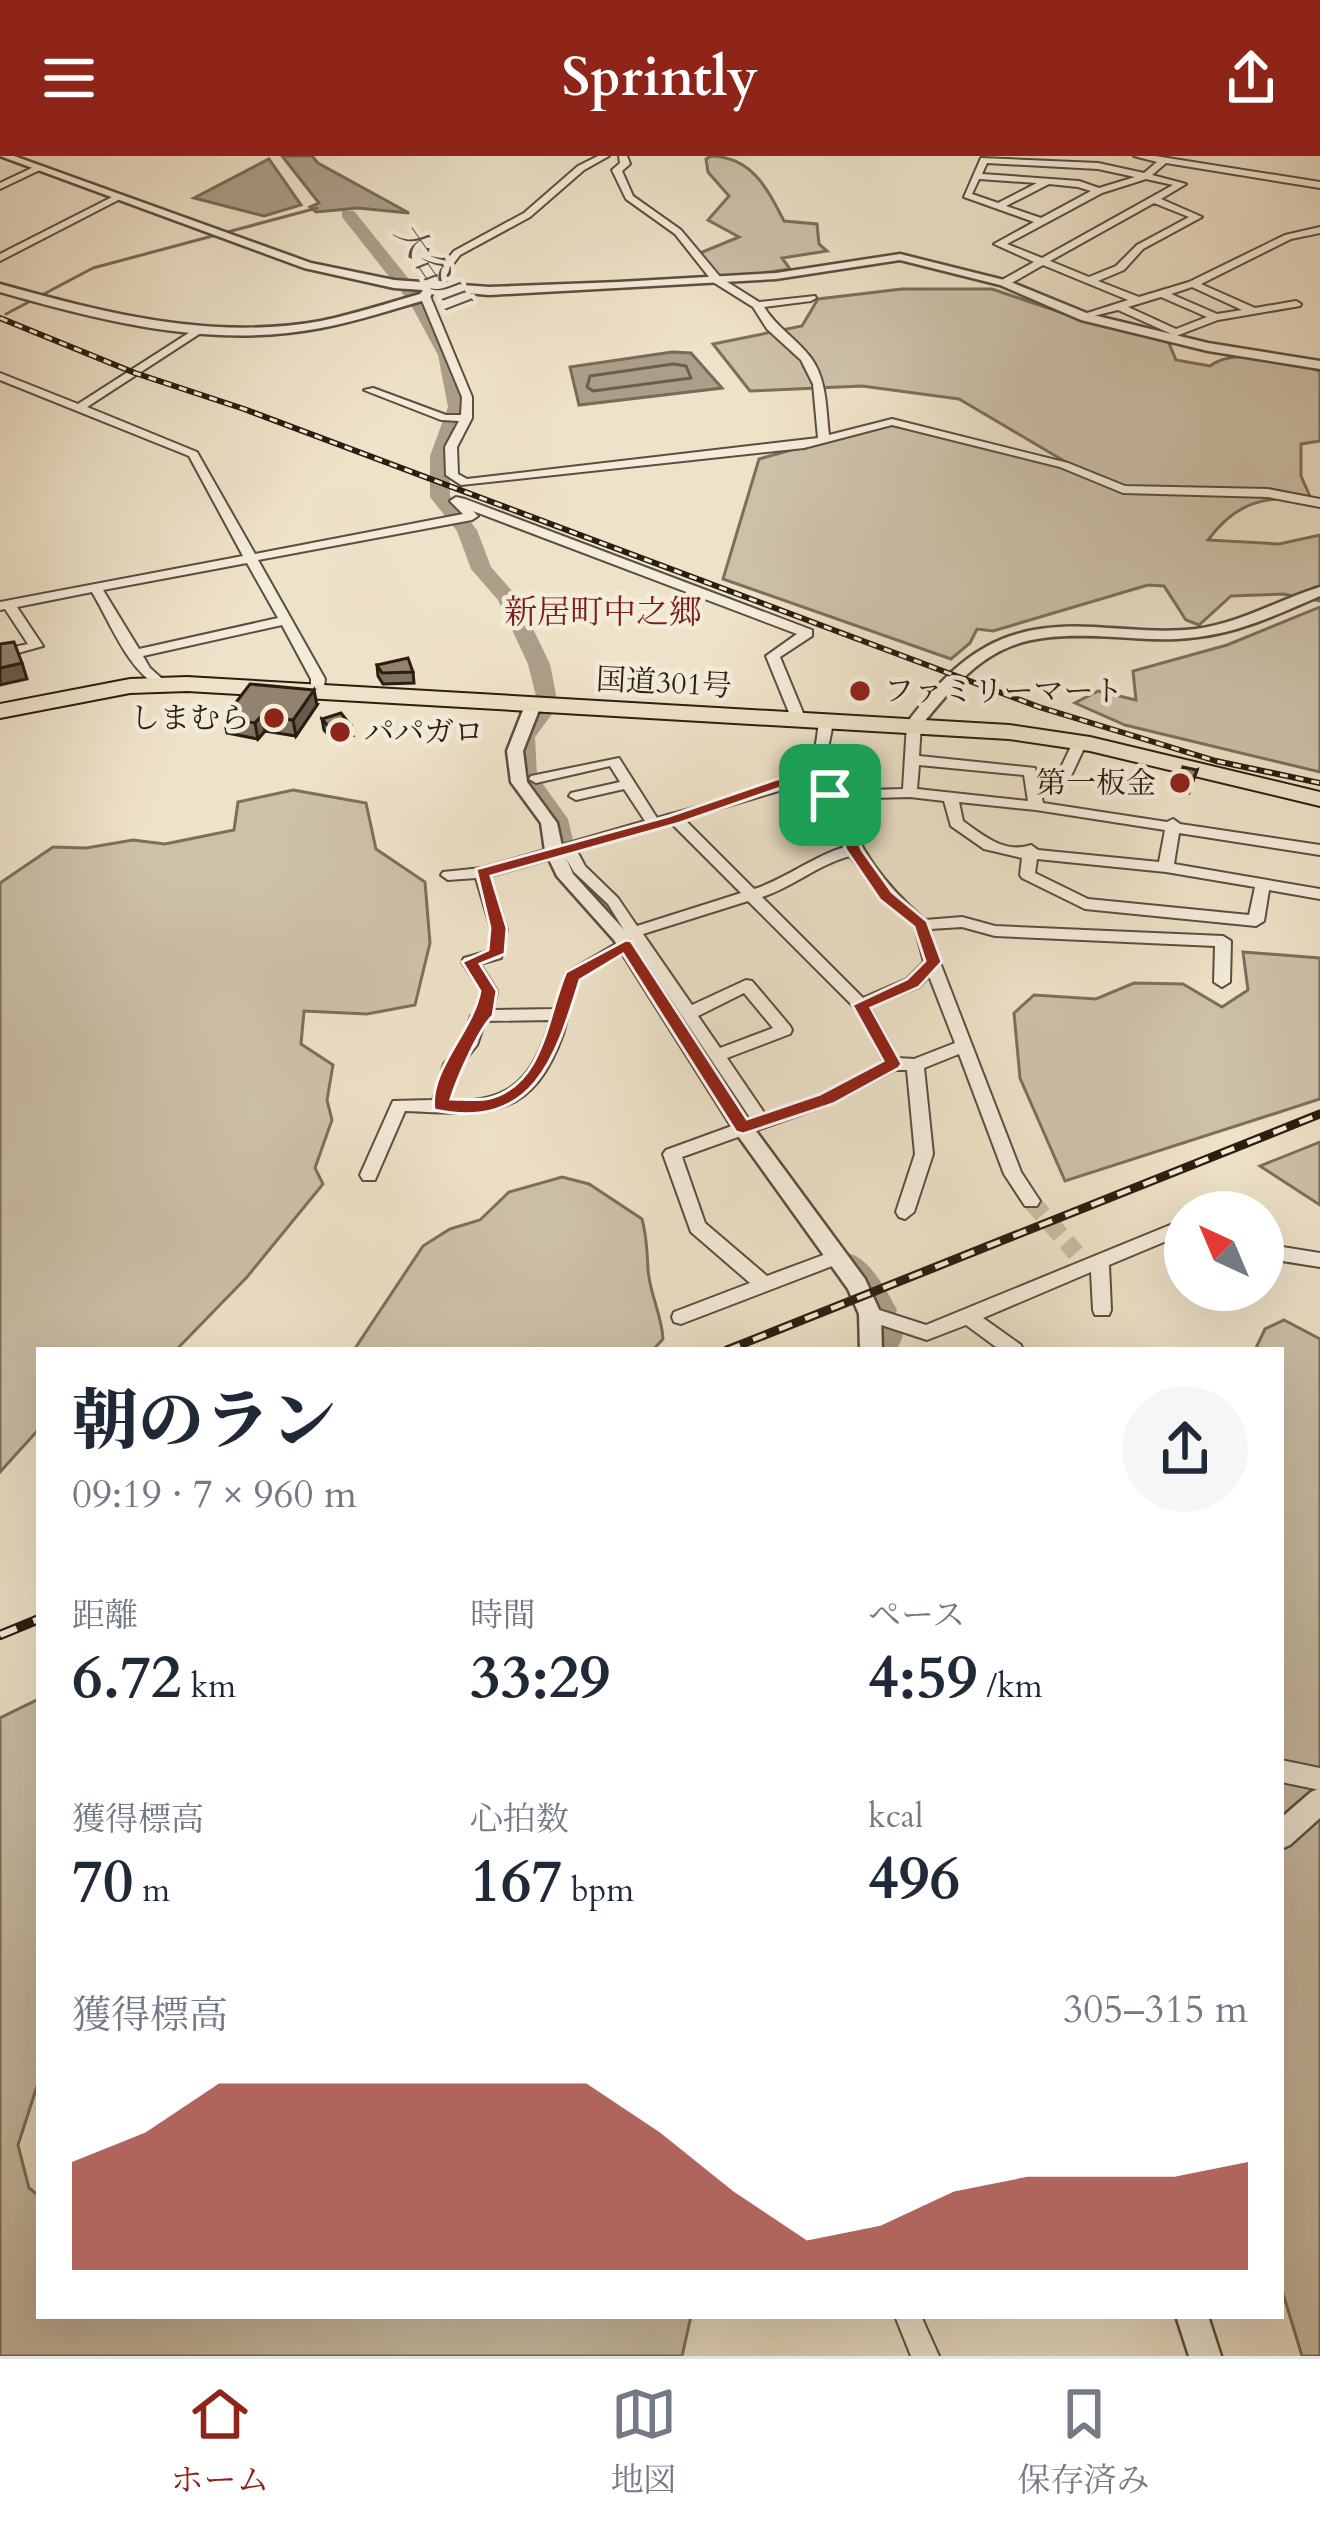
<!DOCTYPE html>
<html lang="ja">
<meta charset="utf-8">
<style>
:root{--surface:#fff;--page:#f6f6f7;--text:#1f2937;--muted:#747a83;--line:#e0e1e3;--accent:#8f2418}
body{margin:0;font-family:Cardo,"Noto Serif JP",serif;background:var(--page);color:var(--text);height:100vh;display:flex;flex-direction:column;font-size:45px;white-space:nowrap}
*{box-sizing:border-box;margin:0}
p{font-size:39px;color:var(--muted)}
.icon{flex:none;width:66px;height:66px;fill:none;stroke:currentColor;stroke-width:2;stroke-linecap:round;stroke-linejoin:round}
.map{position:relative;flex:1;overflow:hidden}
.details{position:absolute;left:36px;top:1191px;width:1248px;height:972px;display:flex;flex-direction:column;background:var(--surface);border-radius:0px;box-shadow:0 12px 48px #0002}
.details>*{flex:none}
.needle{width:78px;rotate:316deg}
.buttons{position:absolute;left:1164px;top:1035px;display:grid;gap:24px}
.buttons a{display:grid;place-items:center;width:120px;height:120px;border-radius:50%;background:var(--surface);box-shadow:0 12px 48px #0002;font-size:60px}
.pin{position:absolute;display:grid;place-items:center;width:102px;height:102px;color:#fff;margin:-51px;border-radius:24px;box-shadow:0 6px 18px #0006}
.round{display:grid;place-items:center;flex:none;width:126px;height:126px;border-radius:63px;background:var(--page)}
.overview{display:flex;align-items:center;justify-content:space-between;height:204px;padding:0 36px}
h1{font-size:66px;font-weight:800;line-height:90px}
.metrics{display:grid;grid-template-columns:repeat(3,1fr);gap:18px;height:204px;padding:12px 36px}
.metrics div{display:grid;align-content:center}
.metrics b{font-size:60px;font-weight:800}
.metrics small{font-size:33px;font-weight:400}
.metrics p{font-size:33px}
.chart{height:336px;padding:24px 36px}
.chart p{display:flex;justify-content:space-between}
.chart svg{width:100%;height:216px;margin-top:12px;fill:var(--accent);opacity:.7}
header{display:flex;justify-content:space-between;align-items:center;height:156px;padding:0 36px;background:var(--accent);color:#fff;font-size:54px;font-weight:800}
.dock{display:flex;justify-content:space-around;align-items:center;height:168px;border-top:3px solid var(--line);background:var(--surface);font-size:33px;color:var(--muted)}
.dock a{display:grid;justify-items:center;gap:6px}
.dock .on{color:var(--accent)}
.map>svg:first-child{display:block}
</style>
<header><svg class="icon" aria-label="menu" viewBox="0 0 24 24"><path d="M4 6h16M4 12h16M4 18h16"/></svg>Sprintly<svg class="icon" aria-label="share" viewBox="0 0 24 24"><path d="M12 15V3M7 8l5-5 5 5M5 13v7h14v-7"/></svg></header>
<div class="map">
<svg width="1320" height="2200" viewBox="0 0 1320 2200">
<rect width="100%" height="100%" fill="#eee2c8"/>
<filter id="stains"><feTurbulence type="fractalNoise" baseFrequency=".00167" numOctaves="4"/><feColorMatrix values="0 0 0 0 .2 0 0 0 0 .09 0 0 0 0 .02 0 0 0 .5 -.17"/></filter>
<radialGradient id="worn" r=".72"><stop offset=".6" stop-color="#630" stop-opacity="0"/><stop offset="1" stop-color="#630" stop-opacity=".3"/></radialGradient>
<g fill="#cdc1a9" stroke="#7c6f5d" stroke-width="3">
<path d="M711 0C752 1 767 32 784 65L817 68 819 88 827 95 782 102 790 113 717 124 700 97 739 81 708 64 729 40 708 16 706 3Z"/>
<path d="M902 133H992L1086 165 1168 185 1176 204 1210 210C1235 191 1292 205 1320 215V285L1301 288V320L1312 345C1266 338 1236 346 1208 384L1279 388 1320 379V445L1283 438 1231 440 1199 469 1186 464 1164 430 1148 429 993 475 977 473 970 487 951 503 723 423 759 303 892 266 1076 312 959 243 862 230 750 235 713 188 802 170 818 143Z"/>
<path d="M1320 451V616L1125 569 1075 547 1098 535 1136 544 1133 515 1227 489Z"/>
<path d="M293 634 366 647 376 693 425 726 430 787 415 849 367 858 304 855 301 888 333 909 327 944 332 964 315 1012 323 1028 247 1121 176 1194H39V1273L0 1316V727L53 691 86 692 133 684 165 688 234 674 238 646Z"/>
<path d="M1243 796 1320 802V943L1065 1025 1020 922 1014 857 1034 839 1096 843 1134 827 1183 828 1222 851 1248 834Z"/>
<path d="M1320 986V1049L1260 1010Z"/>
<path d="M562 1021 589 1028 642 1063C647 1081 647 1095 648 1113 649 1136 662 1159 663 1183L653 1194H354L423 1090 450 1073 480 1064 509 1036Z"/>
<path d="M1284 1164 1320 1183V2200H1302L1281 2131V1194H1255L1265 1173Z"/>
<path d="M39 1543V1924L18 1989 29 2032 39 2040V2160H691L682 2200H0V1562Z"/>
</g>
<g fill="#ac9f8a" stroke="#796b5a" stroke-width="3">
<path d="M282 0H312L318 7 409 57 358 52 316 56 310 51 319 47Z"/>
<path d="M269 3 301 49 264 60 194 42Z"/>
<path d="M672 196 691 197 722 232 579 249 570 211Z"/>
</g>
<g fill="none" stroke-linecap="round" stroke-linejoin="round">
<path stroke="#6c5e4e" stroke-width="3" d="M673 208 686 210 691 222 593 235 587 231 590 220Z"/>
<path stroke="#796b5a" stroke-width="3" d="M6 158 93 112 317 52"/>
<g fill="#ac9f8a" fill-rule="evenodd">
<path d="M342 55H354L425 143 455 199 466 251 449 300 450 340 477 374 491 411 518 442 550 508 556 539 553 544H537L528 508 498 444 471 413 457 375 430 341V300L448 251 438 199 410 147 342 61Z"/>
<path d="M541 551 552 558 535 581 537 620 568 663 578 705 635 771 639 777 635 783H617L554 707 544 664 513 620V581L533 553Z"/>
<path d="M717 908 727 911 761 960 765 967 761 974H741L707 925 703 918Z"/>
<path d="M851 1098C871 1105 887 1135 897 1154L893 1163H871L836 1110 840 1102Z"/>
<path d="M887 1167 898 1171 903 1180 897 1194H865L876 1171Z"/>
</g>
<path stroke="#c7bba3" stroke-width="18" stroke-dasharray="18 9" stroke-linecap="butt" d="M1031 1045 1076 1097"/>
<g stroke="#5c4e3f" stroke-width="4">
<g id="minor">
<path d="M598 0H609L584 14 530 61 460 99 433 134H425V130L454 95 524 57 578 10Z"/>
<path d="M619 0H627L630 8 622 15 633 40 681 74 721 122 759 146 815 140 816 142 811 145 764 151C777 172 797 183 811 202 827 224 826 253 829 279L892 263 1068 307 1125 330 1268 333 1320 343V351L1268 341 1123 337 1060 311 892 269 804 292 461 329 446 319 445 291 459 265 441 264 364 234 373 232 446 259H461L462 241 420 140 425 137 430 140 472 241V262L457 291 458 318 467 323 818 282 813 228 801 204 767 173 753 151 713 126 675 78 626 43 612 14 620 7Z"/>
<path d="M1134 0H1155L1320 26V32L1166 7 1152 19 1186 28 1161 43 1202 61 1143 93 1124 114 1098 125 1139 141 1189 126 1285 79 1320 71V77L1291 83 1201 128 1255 152 1296 145 1301 148 1300 150 1218 164 1176 180 1118 154 1081 163V159L1128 144 1043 109 1008 129H1000V125L1034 106 994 88 1034 66 964 41 981 2 1098 7 1144 17 1157 6ZM987 7 1098 13 1135 21 1099 32 1079 25 982 18ZM979 23 1037 27 998 47 972 38ZM1146 23 1173 29 1042 102 1007 88 1102 37ZM1049 28 1078 31 1091 35 1041 62 1006 50ZM1154 47 1189 61 1137 89 1116 110 1089 121 1050 105ZM1192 131 1242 154 1217 158 1171 138ZM1161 141 1207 161 1176 173 1128 151Z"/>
<path d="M36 10 44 12 0 33V27Z"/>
<path d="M116 39 124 41 0 105V98Z"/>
<path d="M198 171 207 173 87 251 197 296 255 398 463 358 450 345 456 341 465 343 812 474V480L780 501 806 564 799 568 792 564 766 500 797 478 473 355 478 360 472 364 258 404 325 523 323 538 318 539 311 535V523L282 469 143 500 150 512 168 528 161 532C128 515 111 468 92 436L17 451 43 490 0 502V494L28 488 5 453 0 454V446L243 400 189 300 0 224V217L78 248ZM247 407 278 462 139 493 103 434Z"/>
<path d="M826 562 833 566C830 583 828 599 818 613L832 635 903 633 907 568 914 564 921 568 919 600 1035 612 1043 647 1167 666 1173 663 1180 668 1320 689V699L1179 677 1174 708 1320 733V743L1269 734 1264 765 1256 770 1085 753 1022 722 1020 719 1022 702 984 693 951 670 944 645 910 641 837 643C863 696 880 725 925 764L962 761 995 770 1223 780 1231 785 1230 826 1222 831 1214 826 1215 790 995 780 962 771 930 773 934 791 1021 1016 1040 1045 1037 1050H1025L1004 1018 959 898 924 912 933 998 914 1056 905 1063 899 1061 896 1056 915 998 907 914H895L833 947 682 1001 705 1067 767 1120 834 1095 840 1097 843 1102 840 1107 681 1168 674 1166 672 1161 674 1156 750 1127 691 1076 663 998 666 994 751 963 630 782 619 783 616 779 619 775 624 774 608 748 574 716 564 699 490 720 507 773 501 802 480 808 497 835 493 854 555 853 566 817 621 785 626 784 634 789C621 801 587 814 579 824 572 834 567 865 563 878 531 967 485 958 405 955L375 1024H363L360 1019 393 945 433 944 444 908 462 887 471 860 477 855 481 835 462 806 464 802 489 795 491 773 476 722 448 724 441 719 443 716 482 712 645 665 624 633 576 644 569 640 571 637 620 626 610 610 536 627 529 623 531 620 619 602 657 662C689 652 794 630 810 604 817 593 817 578 819 566ZM919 609 1024 619 1028 645 917 633ZM809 620 845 691C813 700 786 723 754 733L684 663 782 634ZM959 646 1036 654 1165 674 1159 706 1038 694 1031 689C1005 698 984 680 963 665ZM671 667 741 737 637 770 618 742 585 710 577 695ZM850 700 873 731 915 771 924 806 907 823 863 842 762 741C793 731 819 708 850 700ZM1037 703 1166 716 1255 731 1249 759 1088 743 1035 717ZM748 745 855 852 884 906 821 939 765 958 727 902 790 878 792 874 790 870 752 825 746 824 692 849 643 778ZM929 820 955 887 914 903 898 902 870 851 919 831ZM744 837 773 872 720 892 698 860ZM551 864C533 921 513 947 449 945L460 910 477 889 485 865Z"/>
<path d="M1080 582 1087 586 1071 620 1064 624 1059 623 1057 620 1073 586Z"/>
<path d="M1175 1067 1185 1068V1082L1176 1081 1109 1109 1111 1154 1109 1159H1095L1093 1154 1091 1116 983 1162 1021 1189 1023 1194H1000L966 1169 927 1184 863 1163 861 1158 863 1153 870 1151 926 1169Z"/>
<path d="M1263 1088 1320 1097V1111L1263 1102Z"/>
<path d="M1281 1604 1320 1612V1634L1281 1626Z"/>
<path d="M895 2160H921L939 2200H911Z"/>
</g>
</g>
<g stroke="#5c4e3f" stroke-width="5">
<g id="tertiary">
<path d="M0 0H14L311 107 394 124 489 131 619 126 776 117 900 98 1008 125 1089 158 1208 187 1320 205V213L1208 195 1081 164 1000 129 900 104 776 123 489 139 434 134 429 143C393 153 358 165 321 172 213 193 104 166 0 136V128C105 157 212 185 321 165 355 158 388 147 420 138L423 134 394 132 304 112Z"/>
<path d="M1320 431V440C1281 457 1241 476 1198 481 1170 485 1143 483 1115 481 1011 475 984 491 920 571L914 573 906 568C960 497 1002 466 1094 471 1128 473 1162 477 1196 473 1241 467 1278 444 1320 431Z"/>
<path d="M533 544 541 549 523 595 527 626 557 667 563 695 573 718 626 776 750 967 865 1123 881 1158 882 1194H860L859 1158 848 1133 736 977 614 784 557 720 545 695 541 667 511 626 507 595 525 549Z"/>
<path d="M1320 1632V1662L1290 1689 1281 1693V1662L1311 1636Z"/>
<path d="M1176 2160H1208L1221 2200H1189Z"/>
</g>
</g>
<g stroke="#2c1d11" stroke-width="4">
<path id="trunk" d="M187 521 1009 569 1090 581 1320 636V650L1090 595 1009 583 187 535 130 537 0 562V548L130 523Z"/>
</g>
<use href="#minor" fill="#f4ecdb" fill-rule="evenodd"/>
<use href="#tertiary" fill="#f4ecdb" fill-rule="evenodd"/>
<use href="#trunk" fill="#eee2c8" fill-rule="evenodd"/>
<g stroke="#2c1d11" stroke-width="6">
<path id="rail-far2" d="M0 162 135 217 244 253 1039 551 1216 605 1320 627"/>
</g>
<g stroke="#2c1d11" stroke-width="9">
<path id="rail-far1" d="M727 1194 1320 958"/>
</g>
<g stroke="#2c1d11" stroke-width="10">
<path id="rail" d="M0 1479 39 1463"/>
</g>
<use href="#rail-far2" stroke="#f4ecdb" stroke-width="3" stroke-dasharray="8" stroke-linecap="butt"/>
<use href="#rail-far1" stroke="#f4ecdb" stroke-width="4.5" stroke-dasharray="14" stroke-linecap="butt"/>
<use href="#rail" stroke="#f4ecdb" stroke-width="6" stroke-dasharray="18" stroke-linecap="butt"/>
</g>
<g fill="#7d7160" stroke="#2c1d11" stroke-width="3">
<path d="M377 509 413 516 414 527 383 528 378 520Z"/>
<path d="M317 549 296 580 265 575 258 583 227 577 224 562Z"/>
<path d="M322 563 352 580 335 586 324 574Z"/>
<path d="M1197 614 1189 637 1175 633 1178 623Z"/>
</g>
<g fill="#665c4e" stroke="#2c1d11" stroke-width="3">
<path d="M22 507 27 523 0 529V512Z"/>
<path d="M314 534 317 549 296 580 293 564Z"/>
<path d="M262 559 265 575 258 583 255 567Z"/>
<path d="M351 570 352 580 335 586 333 576Z"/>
</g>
<g fill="#918370" stroke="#2c1d11" stroke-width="3">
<path d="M14 486 22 507 0 512V488Z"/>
<path d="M408 502 413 516 382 517 377 509Z"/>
<path d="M250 528 314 534 293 564 262 559 255 567 224 562Z"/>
<path d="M341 557 351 570 333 576 322 563Z"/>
<path d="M1183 611 1197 614 1192 626 1178 623Z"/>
</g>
<path fill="#8f2418" stroke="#fff" stroke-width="3" fill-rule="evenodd" d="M812 611 838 639 862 694 892 736 927 765 942 806 919 831 871 852 902 908 899 912 833 948 743 978 736 976 623 798 580 824C556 902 534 975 434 954 428 914 473 875 480 835L462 806 488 794 490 772 476 713 669 660ZM809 622 823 640 846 694 880 744 914 771 925 805 907 823 852 849 883 905 820 938 747 963 631 785 626 784 566 816C547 859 545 927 490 942 479 945 463 943 451 943 457 923 480 871 493 860L497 835 480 808 505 798 507 772 491 720 680 667Z"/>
<g fill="#8f2418" stroke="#f4ecdb" stroke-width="4.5">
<circle cx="860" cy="535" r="12"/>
<circle cx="274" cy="562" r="12"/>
<circle cx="340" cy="576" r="12"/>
<circle cx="1180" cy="627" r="12"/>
</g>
<g text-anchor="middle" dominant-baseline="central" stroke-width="9" stroke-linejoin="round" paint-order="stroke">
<g font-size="30" fill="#2c1d11" stroke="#f4ecdb">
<text transform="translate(664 527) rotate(3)">国道301号</text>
</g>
<g font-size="30" fill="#2c1d11" stroke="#f4ecdb" text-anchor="start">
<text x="884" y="535">ファミリーマート</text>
<text x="250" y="562" text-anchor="end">しまむら</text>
<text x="364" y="576">パパガロ</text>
<text x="1156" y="627" text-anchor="end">第一板金</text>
</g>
<g font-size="33" font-style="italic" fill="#5f5141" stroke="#f4ecdb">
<text transform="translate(431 111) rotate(55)">大谷川</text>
</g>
<g font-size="33" fill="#7a1f14" stroke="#f4ecdb">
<text x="603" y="456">新居町中之郷</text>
</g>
</g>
<rect width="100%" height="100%" filter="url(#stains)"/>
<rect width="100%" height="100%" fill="url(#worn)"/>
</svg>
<div class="buttons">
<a><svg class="needle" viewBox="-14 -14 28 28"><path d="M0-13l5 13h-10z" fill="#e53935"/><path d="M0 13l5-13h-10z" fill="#747a83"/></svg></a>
</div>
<div class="pin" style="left:830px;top:639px;background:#1e9e55"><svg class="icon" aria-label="arrive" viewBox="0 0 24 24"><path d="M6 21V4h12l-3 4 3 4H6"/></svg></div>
<section class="details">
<div class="overview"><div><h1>朝のラン</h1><p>09:19 · 7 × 960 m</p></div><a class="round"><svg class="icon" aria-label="share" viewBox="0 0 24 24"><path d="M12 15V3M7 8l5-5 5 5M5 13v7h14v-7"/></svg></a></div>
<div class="metrics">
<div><p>距離</p><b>6.72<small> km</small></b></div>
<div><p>時間</p><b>33:29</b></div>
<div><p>ペース</p><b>4:59<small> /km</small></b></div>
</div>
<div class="metrics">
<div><p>獲得標高</p><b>70<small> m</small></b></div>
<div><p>心拍数</p><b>167<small> bpm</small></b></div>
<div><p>kcal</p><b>496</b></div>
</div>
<div class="chart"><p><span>獲得標高</span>305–315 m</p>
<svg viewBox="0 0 160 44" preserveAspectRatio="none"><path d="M0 44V22L10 16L20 6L30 6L40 6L50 6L60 6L70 6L80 16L90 28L100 38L110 35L120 28L130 25L140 25L150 25L160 22V44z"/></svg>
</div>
</section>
</div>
<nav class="dock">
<a class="on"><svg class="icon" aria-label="home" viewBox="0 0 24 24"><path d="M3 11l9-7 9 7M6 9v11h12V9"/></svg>ホーム</a>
<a><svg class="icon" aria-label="map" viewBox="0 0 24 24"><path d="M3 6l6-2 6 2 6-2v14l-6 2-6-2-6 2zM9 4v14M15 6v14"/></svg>地図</a>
<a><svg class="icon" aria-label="saved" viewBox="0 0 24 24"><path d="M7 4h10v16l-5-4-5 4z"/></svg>保存済み</a>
</nav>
